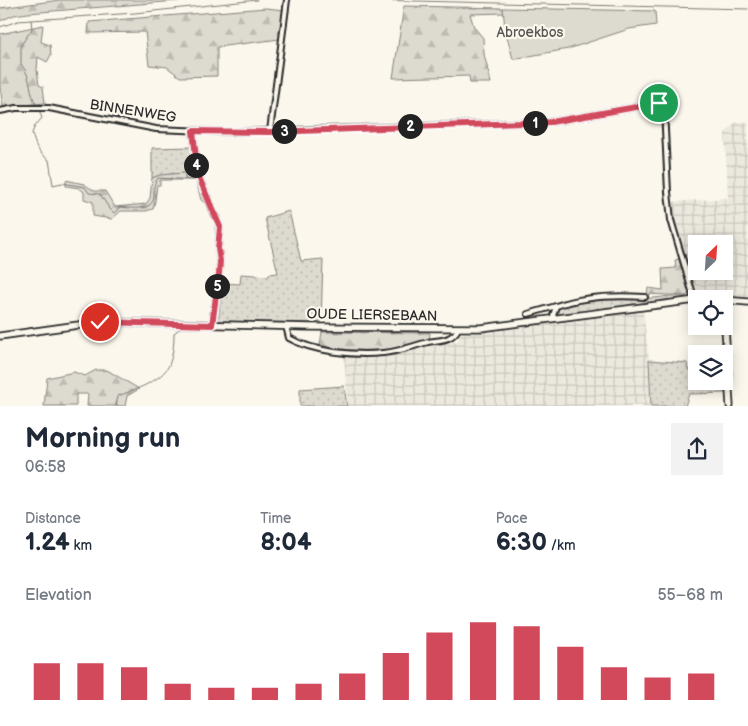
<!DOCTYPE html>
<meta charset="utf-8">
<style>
:root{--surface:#fff;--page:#f2f2f3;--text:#1f2937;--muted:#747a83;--accent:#d1495b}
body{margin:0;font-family:"Balsamiq Sans",sans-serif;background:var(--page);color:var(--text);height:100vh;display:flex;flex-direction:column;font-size:19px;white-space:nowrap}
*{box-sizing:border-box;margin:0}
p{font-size:16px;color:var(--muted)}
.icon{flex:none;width:28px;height:28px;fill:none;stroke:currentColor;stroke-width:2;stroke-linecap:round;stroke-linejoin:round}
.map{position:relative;height:406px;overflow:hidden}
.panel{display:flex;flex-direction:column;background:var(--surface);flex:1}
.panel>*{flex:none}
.needle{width:32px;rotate:25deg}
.controls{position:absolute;left:688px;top:235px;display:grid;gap:10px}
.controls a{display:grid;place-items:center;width:45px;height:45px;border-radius:0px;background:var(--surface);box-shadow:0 2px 12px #0003;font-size:25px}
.pin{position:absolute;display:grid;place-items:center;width:42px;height:42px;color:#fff;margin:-21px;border:2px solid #fff;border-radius:50%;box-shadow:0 1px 5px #0007}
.km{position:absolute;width:25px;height:25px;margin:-12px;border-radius:50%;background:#222;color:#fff;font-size:14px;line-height:25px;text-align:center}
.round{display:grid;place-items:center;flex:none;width:52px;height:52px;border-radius:0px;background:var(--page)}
.head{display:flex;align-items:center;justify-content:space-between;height:85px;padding:0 25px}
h1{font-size:28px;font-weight:700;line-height:38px}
.stats{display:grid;grid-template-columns:repeat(3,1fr);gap:8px;height:85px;padding:5px 25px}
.stats div{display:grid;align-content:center}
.stats b{font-size:25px;font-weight:700}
.stats small{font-size:14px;font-weight:400}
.stats p{font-size:14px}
.chart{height:140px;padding:10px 25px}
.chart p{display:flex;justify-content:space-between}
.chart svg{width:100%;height:90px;margin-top:5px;stroke:var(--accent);stroke-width:6}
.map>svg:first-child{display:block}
</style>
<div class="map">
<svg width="748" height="406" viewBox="0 0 748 406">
<defs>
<pattern id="industrial-grid" width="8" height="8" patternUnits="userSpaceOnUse" patternTransform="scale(1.25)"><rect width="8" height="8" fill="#ebe8de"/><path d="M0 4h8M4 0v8" fill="none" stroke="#cac7bf"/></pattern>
<pattern id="grass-dots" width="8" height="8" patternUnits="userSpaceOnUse" patternTransform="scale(1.25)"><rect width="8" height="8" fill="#dddad0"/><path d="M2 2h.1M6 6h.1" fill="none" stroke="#bebbb3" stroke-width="1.8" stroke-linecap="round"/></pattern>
<pattern id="forest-firs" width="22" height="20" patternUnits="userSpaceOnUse" patternTransform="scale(1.25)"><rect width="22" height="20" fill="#dddad0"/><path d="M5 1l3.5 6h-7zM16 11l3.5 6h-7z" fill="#bebbb3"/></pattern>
</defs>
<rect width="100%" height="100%" fill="#fbf7ec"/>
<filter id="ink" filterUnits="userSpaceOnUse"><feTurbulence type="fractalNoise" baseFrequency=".02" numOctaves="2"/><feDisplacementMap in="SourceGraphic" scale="10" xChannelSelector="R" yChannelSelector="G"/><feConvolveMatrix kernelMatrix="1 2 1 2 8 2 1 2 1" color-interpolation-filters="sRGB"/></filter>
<g filter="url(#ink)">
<g fill="url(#industrial-grid)" fill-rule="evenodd">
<path d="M736 122H748V298L728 295 697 296 682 248 671 202 728 198 725 133ZM696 244H724V271H696Z"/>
<path d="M643 311 649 360 651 406H348L344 356 374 357 458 341 460 334Z"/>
</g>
<g fill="url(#grass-dots)" stroke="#84827e">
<path d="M192 147 197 180H186L184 173 160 175 152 178V148Z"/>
<path d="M289 211 301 261 323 259 321 323 215 321V318L219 317 221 283 240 284 241 274 269 276V274L278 273 265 218Z"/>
<path d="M669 296H686L685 298 562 315H558L557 309 560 307C577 302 596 298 614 298 632 297 650 300 669 296Z"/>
<path d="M649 360 687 363 688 370 696 369V381H724V373L725 393 689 394 685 406H651Z"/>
<path d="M344 386 347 406H300V389Z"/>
</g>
<g fill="url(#forest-firs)" stroke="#84827e">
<path d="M60 0H190L28 13 14 15 0 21V8Z"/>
<path d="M404 6 503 8 504 13 470 14 474 27 483 38 484 54 491 83H470L469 76 393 78Z"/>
<path d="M266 8 284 10 280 39 217 47V76L180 77 167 67 149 65 145 32 88 33 89 22Z"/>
<path d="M43 25 41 42 50 45 51 55 47 62 38 57 37 70 39 85 43 87 45 103 3 107 0 87V34Z"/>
<path d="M184 173 186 180H160V185H157L155 201 153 209 146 211H121L112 219 93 216V202L84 199V192L79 188 66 186V180L84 184 94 191H105L115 207 146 204 150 198 152 178 160 175Z"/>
<path d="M679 259 689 294 686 296 647 294 648 288 663 290 662 269 676 268 675 260Z"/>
<path d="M322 332 430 333 429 341C393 351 357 354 320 345Z"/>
<path d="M96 370H107L139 389 127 396 125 406H87L88 394H76V406H44L47 378 74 372 85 376Z"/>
</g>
<path fill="#dddad0" stroke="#84827e" d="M503 8 655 11 656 25 629 29 568 49 513 59 505 29Z"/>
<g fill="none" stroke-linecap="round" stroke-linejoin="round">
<g stroke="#7b7a75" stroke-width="1">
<path d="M373 0 748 9"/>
<path d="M31 20 32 29 21 45V64C33 79 28 92 37 106"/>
<path d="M0 27 18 21 31 20 135 13 257 0"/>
<path d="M39 110 42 118 35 126 32 133C35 145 38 153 49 160L53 185 62 183 85 187 89 193 100 194 109 208 114 213 120 207C129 208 154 212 154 196 154 188 153 185 158 178L196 180 201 200 207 204 215 223 216 247"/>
<path d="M216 251 217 262"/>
<path d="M116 406 118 396C134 390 162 381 169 365 173 355 174 344 174 333L182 327"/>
</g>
<g stroke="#2b2b2b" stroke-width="8">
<g id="street">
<path d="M0 111 16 108H49L156 129 231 132 551 122 659 103 664 108 668 192 671 220 692 291 693 300"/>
<path d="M193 131 198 175 220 227 218 249 220 261 219 274 212 325"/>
<path d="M270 131 287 0"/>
<path d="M528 314 556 306"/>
<path d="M552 319 556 306C584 296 615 295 645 297"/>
<path d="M286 326 289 338C313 352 356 356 383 353 398 352 413 346 428 342 439 340 452 341 458 329"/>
</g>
</g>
<g stroke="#2b2b2b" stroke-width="9">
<g id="secondary">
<path d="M724 300 748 302"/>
<path d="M724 312 730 406"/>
<path d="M0 336 100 322 310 327 481 328 696 300"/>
</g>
</g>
<use href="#street" stroke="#fbf7ec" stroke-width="4"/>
<use href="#secondary" stroke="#fbf7ec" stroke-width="5.5"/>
</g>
</g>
<g fill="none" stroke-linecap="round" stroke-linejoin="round" filter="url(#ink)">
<g stroke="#fff" stroke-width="10">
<path id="route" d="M100 322 212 325 219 274 220 261 218 249 220 227 198 175 193 131 270 132 551 122 659 103"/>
</g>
<use href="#route" stroke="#d1495b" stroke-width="6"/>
</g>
<g text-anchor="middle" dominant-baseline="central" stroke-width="4.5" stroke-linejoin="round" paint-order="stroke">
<g font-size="14" fill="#585754" stroke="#fbf7ec">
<text x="530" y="32">Abroekbos</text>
</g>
<g font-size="14" fill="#2b2b2b" stroke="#fbf7ec">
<text transform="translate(133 111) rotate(9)">BINNENWEG</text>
<text transform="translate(372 315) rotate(1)">OUDE LIERSEBAAN</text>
</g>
</g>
</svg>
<div class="controls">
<a><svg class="needle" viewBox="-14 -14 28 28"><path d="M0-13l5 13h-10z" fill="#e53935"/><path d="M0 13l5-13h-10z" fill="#747a83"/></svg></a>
<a><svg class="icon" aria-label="locate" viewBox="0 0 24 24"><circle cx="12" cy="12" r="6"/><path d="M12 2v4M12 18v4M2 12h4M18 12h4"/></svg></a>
<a><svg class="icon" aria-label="layers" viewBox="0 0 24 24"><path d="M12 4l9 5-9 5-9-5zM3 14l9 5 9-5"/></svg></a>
</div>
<div class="pin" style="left:659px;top:103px;background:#1e9e55"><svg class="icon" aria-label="arrive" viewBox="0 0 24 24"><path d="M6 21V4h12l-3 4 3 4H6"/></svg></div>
<div class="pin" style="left:100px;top:322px;background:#d93025"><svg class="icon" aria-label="check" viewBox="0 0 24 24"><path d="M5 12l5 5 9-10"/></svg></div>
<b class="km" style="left:535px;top:123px">1</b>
<b class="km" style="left:410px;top:126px">2</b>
<b class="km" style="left:284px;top:131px">3</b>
<b class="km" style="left:196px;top:165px">4</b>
<b class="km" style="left:217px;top:286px">5</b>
</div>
<section class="panel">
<div class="head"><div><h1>Morning run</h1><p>06:58</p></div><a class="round"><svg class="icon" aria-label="share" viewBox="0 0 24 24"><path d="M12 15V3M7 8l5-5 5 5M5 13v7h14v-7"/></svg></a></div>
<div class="stats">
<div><p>Distance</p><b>1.24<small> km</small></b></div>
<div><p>Time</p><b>8:04</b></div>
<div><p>Pace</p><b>6:30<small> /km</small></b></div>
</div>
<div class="chart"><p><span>Elevation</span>55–68 m</p>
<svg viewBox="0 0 160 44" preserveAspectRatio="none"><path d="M5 44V26M15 44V26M25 44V28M35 44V36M45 44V38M55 44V38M65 44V36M75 44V31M85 44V21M95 44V11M105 44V6M115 44V8M125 44V18M135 44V28M145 44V33M155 44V31"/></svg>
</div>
</section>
